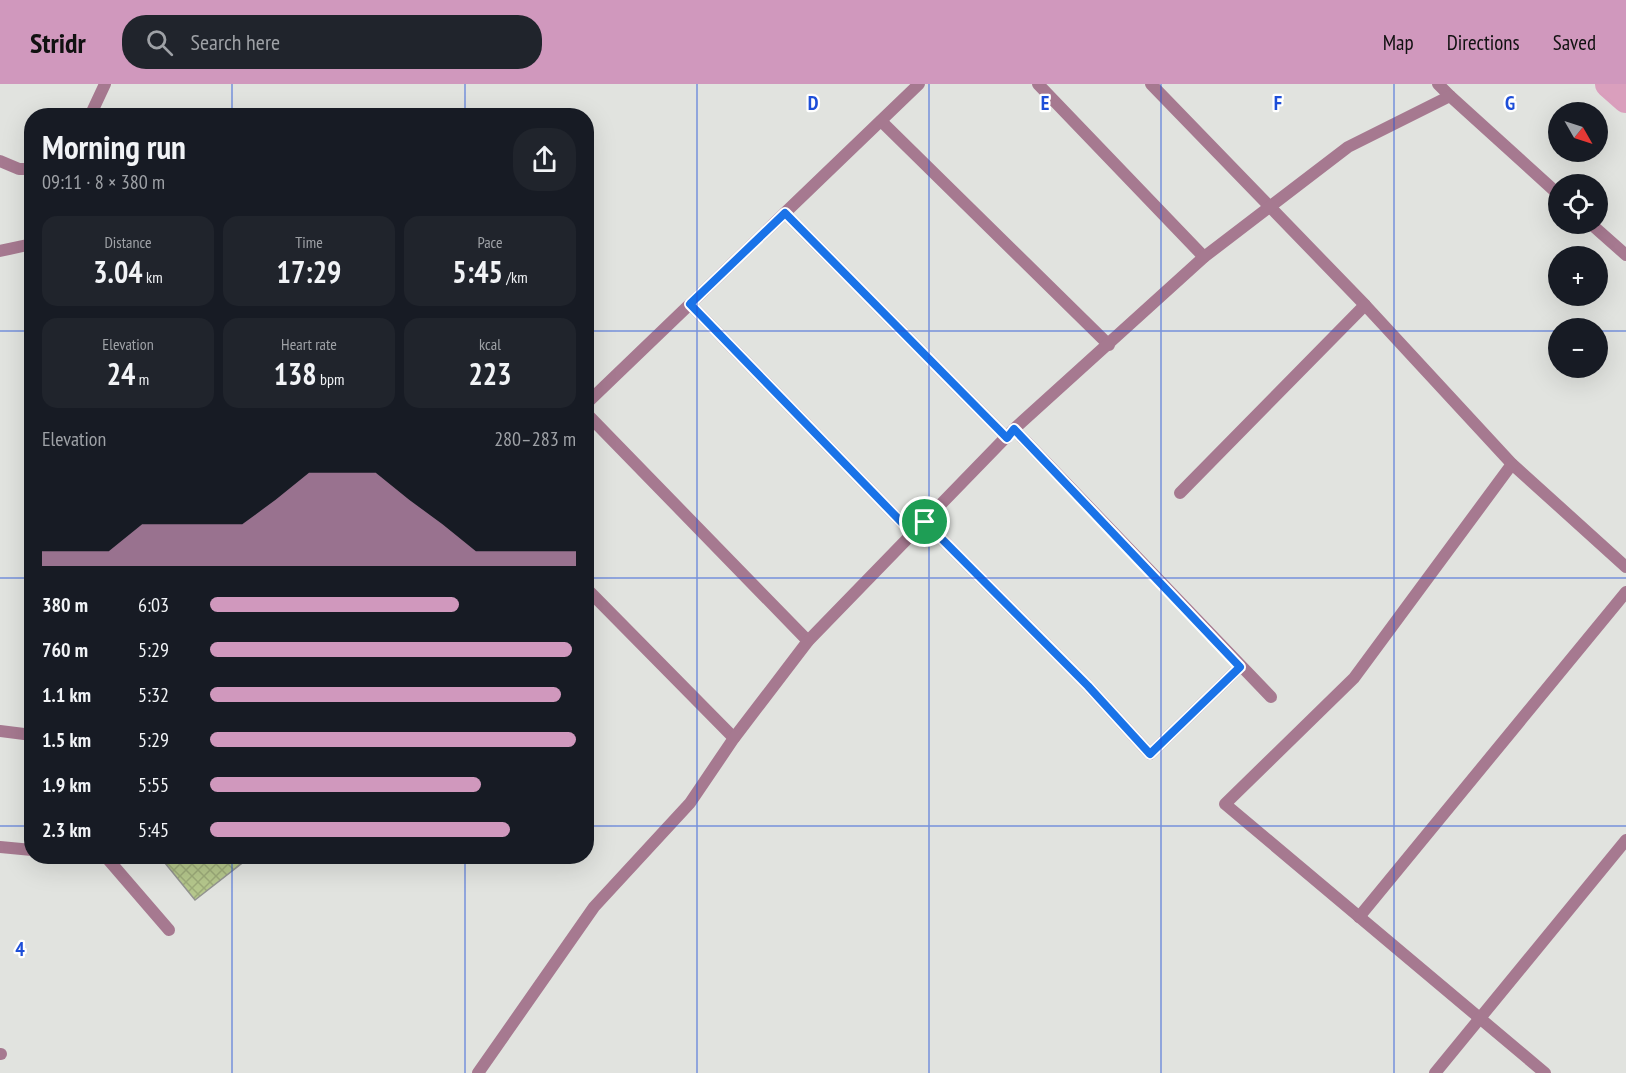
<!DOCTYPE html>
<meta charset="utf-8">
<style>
:root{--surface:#171b24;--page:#20242c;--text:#f1f3f6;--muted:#9ea1a6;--accent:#d098bd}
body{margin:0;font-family:"PT Sans Narrow",sans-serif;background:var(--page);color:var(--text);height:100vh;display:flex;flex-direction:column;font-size:22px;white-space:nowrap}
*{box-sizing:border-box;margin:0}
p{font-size:20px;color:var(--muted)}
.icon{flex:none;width:33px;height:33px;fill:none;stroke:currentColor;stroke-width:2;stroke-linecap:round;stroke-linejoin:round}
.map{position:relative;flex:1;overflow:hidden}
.sheet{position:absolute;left:24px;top:24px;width:570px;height:756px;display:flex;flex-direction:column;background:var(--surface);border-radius:24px;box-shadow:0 6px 24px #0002}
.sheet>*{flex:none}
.needle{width:39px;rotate:129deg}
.controls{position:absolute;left:1548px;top:18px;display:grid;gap:12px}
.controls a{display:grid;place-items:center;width:60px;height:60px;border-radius:50%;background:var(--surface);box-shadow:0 6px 24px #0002;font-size:30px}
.pin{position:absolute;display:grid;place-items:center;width:51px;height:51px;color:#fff;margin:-26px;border:3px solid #fff;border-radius:50%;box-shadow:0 2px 6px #0007}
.round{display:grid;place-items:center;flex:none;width:63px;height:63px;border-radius:24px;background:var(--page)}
.overview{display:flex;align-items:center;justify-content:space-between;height:102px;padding:0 18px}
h1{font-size:33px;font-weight:800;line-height:45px}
.metrics{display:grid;grid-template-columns:repeat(3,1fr);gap:9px;height:102px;padding:6px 18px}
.metrics div{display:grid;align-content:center;border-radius:15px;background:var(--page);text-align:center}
.metrics b{font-size:30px;font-weight:800}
.metrics small{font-size:16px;font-weight:400}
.metrics p{font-size:16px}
.chart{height:168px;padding:12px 18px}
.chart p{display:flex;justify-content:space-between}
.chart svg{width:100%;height:108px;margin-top:6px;fill:var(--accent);opacity:.7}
ul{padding:0 18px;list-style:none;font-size:20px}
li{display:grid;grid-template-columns:96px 72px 1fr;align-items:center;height:45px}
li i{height:15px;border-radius:8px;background:var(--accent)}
header{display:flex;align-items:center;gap:36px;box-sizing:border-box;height:84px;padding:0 30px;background:var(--accent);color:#111}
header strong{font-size:28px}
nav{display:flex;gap:33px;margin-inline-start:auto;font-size:21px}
.search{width:420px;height:54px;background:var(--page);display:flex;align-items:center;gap:15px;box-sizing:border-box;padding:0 21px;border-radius:24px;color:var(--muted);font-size:22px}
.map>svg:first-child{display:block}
</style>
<header>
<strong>Stridr</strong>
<div class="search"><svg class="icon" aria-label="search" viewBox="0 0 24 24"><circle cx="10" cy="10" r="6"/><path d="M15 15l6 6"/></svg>Search here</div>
<nav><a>Map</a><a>Directions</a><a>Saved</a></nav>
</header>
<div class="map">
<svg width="1626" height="989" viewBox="0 0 1626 989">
<defs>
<pattern id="building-cross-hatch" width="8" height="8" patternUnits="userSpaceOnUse" patternTransform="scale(1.5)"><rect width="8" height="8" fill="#b5c78c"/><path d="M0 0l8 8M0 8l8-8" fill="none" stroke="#9cab79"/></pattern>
</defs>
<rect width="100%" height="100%" fill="#e1e3df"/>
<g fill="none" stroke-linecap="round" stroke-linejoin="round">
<path stroke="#da9fbd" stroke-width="28" d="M1609 0 1626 15"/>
</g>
<path fill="url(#building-cross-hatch)" stroke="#939490" stroke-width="1.5" d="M173 772H243L246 776 195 816 165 779Z"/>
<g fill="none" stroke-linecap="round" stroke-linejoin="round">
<g stroke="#a67990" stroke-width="12">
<path d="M90 32 105 0"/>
<path d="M0 77 19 85H32"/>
<path d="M0 167 32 160"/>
<path d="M0 647 32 651"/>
<path d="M0 763 32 766"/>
<path d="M98 772 106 773 169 846"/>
<path d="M0 970H1"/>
</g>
<g stroke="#a67990" stroke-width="12">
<path d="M1038 0 1204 173"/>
<path d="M1151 0 1365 221 1512 380 1626 483"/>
<path d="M1438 0 1450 12"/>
<path d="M881 37 1109 261"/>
<path d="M785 129 1007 354"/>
<path d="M1591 140 1626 171"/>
<path d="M690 220 913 450"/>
<path d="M586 320 919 0"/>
<path d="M586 329 808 557"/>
<path d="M1014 345 1271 613"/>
<path d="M1512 380 1354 594 1225 720 1545 989"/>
<path d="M1180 409 1365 221"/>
<path d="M925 438 1088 602 1150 670 1240 583"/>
<path d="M586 504 734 654"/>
<path d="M1359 833 1626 508"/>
<path d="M478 989 594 823 690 719 734 654 808 557 1014 345 1204 173 1348 63 1450 12 1558 110"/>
<path d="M1435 989 1626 756"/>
</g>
</g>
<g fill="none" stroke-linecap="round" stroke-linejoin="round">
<g stroke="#fff" stroke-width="12">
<path id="route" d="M785 129 1007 354 1014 345 1240 583 1150 670 1088 602 925 438 913 450 690 220Z"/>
</g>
<use href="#route" stroke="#1a73e8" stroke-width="8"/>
</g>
<path fill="none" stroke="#1d4ed8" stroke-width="1.5" stroke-opacity="0.55" d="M232 0V32M465 0V32M697 0V989M929 0V989M1161 0V989M1394 0V989M0 247H32M586 247H1558M1598 247H1626M0 494H32M586 494H1626M0 742H32M586 742H1626M232 772V989M465 772V989"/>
<g font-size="20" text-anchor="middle" font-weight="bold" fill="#1d4ed8" stroke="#fff" stroke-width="4.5" stroke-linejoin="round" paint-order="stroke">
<text x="813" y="26">D</text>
<text x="1045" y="26">E</text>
<text x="1278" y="26">F</text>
<text x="1510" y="26">G</text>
<text x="20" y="872">4</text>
</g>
</svg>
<div class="controls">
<a><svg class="needle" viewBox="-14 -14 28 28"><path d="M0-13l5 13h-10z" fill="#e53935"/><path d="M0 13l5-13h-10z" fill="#9ea1a6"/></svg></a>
<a><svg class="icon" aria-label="locate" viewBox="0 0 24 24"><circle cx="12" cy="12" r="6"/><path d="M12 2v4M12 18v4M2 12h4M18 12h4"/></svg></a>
<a>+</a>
<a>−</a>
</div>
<div class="pin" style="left:925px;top:438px;background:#1e9e55"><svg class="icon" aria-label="arrive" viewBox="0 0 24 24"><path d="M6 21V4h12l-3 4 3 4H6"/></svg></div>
<section class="sheet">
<div class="overview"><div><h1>Morning run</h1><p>09:11 · 8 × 380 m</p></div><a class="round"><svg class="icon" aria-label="share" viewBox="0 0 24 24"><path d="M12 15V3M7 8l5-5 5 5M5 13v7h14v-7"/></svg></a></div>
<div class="metrics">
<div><p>Distance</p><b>3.04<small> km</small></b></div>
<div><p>Time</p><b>17:29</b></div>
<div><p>Pace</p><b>5:45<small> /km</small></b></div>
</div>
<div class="metrics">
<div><p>Elevation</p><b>24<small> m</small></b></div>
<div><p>Heart rate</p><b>138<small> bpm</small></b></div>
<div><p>kcal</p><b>223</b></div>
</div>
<div class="chart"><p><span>Elevation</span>280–283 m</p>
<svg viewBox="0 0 160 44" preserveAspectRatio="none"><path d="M0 44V38L10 38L20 38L30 27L40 27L50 27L60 27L70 17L80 6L90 6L100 6L110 17L120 27L130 38L140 38L150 38L160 38V44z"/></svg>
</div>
<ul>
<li><b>380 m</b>6:03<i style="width:68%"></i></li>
<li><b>760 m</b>5:29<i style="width:99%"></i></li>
<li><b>1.1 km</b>5:32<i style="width:96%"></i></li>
<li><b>1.5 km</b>5:29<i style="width:100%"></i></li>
<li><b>1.9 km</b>5:55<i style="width:74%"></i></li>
<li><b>2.3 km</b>5:45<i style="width:82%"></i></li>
</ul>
</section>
</div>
